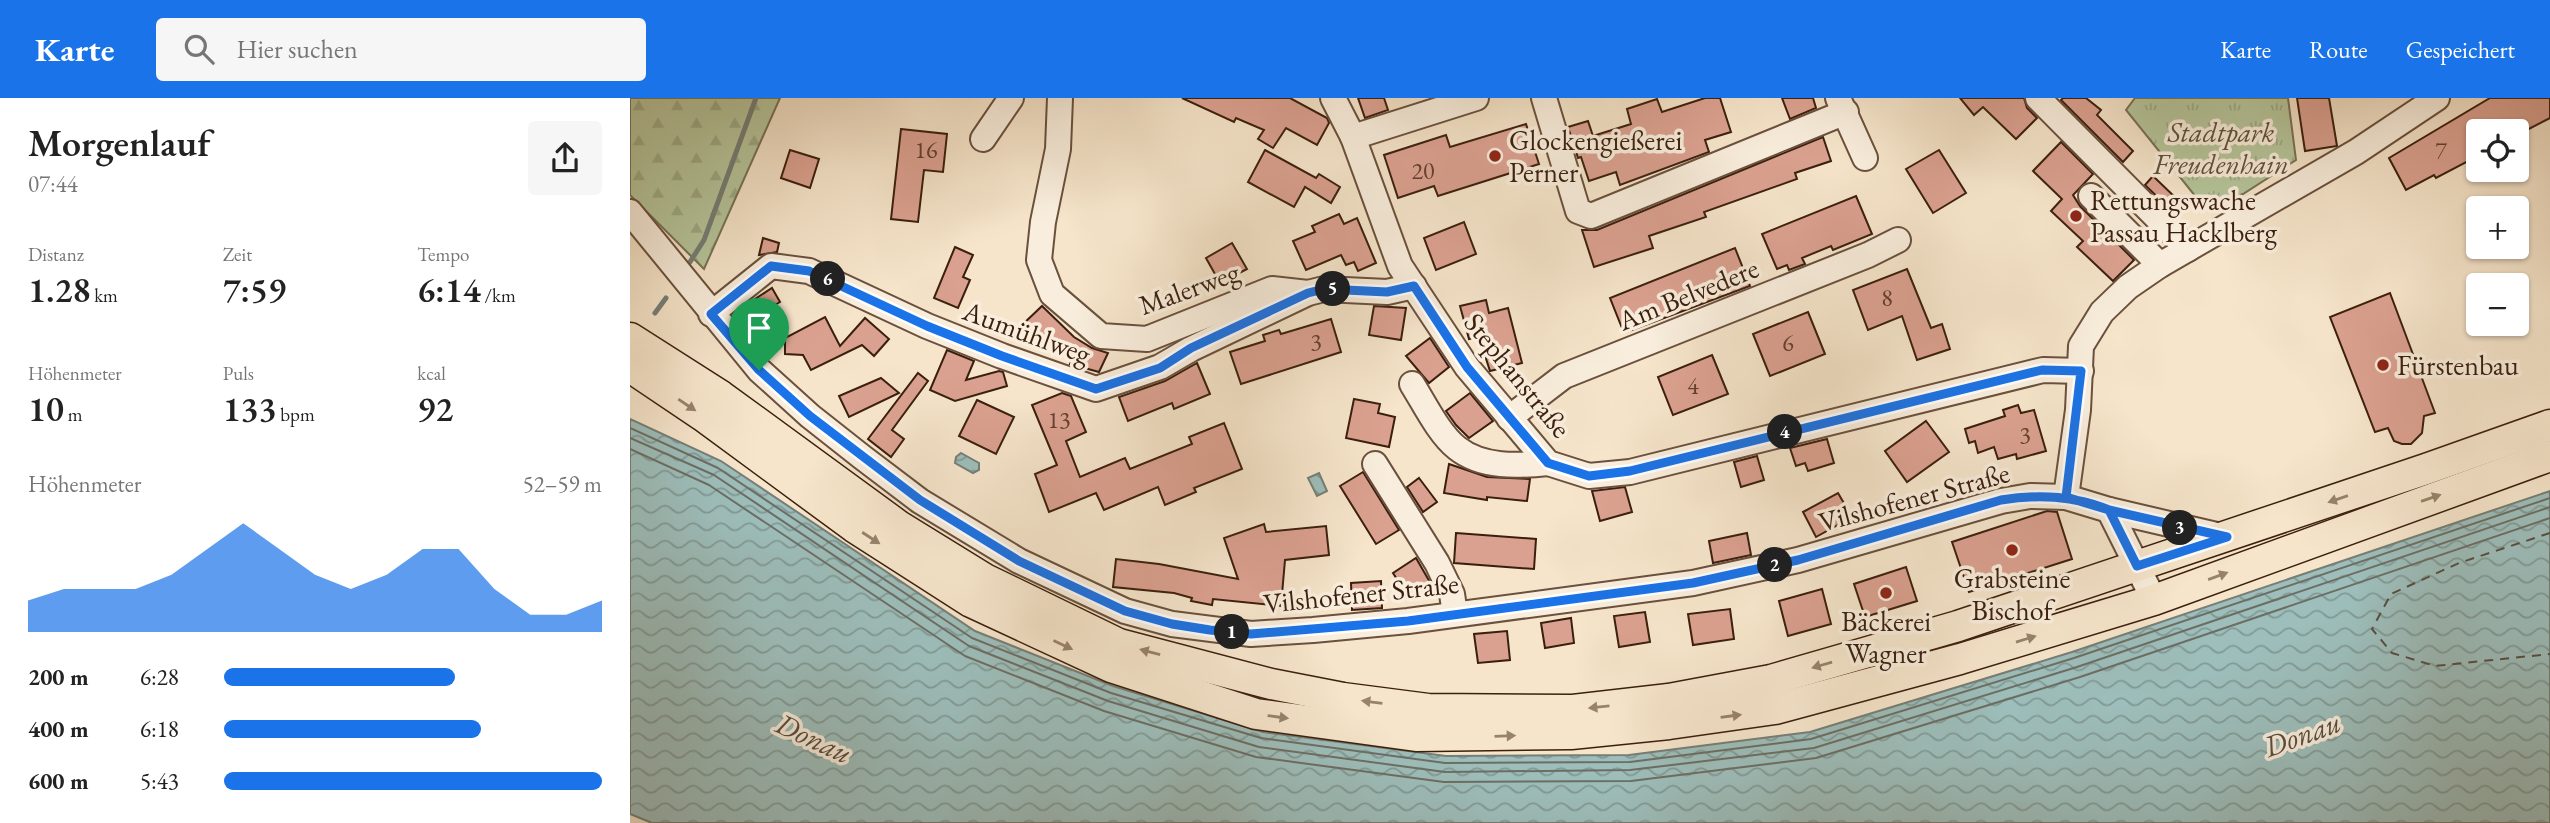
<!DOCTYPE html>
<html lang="de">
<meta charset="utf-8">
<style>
:root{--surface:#fff;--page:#f6f6f6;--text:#222;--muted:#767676;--accent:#1a73e8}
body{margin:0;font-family:"EB Garamond",serif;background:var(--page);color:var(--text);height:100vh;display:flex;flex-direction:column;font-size:26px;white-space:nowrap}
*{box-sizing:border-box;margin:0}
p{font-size:23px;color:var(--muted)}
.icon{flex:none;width:38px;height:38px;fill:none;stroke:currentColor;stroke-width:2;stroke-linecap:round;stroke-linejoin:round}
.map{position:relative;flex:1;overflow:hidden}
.side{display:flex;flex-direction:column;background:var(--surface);width:630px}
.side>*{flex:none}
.controls{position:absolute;left:1836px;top:21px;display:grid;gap:14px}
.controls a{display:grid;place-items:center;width:63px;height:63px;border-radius:7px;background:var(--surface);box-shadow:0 2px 5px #0004;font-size:35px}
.pin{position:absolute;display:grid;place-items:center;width:60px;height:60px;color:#fff;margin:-72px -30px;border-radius:50% 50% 50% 0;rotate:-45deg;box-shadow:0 0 7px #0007}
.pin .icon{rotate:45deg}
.km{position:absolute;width:35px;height:35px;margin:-18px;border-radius:50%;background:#222;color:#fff;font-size:19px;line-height:35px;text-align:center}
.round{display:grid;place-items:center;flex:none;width:74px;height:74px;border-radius:7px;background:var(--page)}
.summary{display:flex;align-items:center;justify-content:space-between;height:119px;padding:0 28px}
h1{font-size:38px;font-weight:600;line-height:52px}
.metrics{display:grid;grid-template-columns:repeat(3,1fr);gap:10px;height:119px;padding:7px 28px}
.metrics div{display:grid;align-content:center}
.metrics b{font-size:35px;font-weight:600}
.metrics small{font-size:19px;font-weight:400}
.metrics p{font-size:19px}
.chart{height:196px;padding:14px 28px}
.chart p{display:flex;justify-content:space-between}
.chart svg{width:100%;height:126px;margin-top:7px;fill:var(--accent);opacity:.7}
ul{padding:0 28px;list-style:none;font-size:23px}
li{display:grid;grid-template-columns:112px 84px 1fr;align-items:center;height:52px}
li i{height:18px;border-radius:9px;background:var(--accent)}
header{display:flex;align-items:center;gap:42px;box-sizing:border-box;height:98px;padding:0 35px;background:var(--accent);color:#fff}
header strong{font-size:33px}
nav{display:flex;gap:38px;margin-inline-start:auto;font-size:24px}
.search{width:490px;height:63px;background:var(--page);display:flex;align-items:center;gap:18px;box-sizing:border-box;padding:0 24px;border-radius:7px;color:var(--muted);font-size:26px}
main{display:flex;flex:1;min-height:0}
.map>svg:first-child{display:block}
</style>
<header>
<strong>Karte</strong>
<div class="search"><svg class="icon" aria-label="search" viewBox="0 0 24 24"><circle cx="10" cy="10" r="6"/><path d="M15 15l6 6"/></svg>Hier suchen</div>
<nav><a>Karte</a><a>Route</a><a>Gespeichert</a></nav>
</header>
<main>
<section class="side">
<div class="summary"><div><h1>Morgenlauf</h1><p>07:44</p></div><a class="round"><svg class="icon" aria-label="share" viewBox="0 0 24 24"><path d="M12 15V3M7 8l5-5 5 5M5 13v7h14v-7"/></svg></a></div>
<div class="metrics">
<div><p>Distanz</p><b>1.28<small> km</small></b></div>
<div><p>Zeit</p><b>7:59</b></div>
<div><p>Tempo</p><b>6:14<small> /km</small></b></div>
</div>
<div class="metrics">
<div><p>Höhenmeter</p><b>10<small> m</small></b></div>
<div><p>Puls</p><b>133<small> bpm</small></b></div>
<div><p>kcal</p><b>92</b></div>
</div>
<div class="chart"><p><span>Höhenmeter</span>52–59 m</p>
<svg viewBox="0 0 160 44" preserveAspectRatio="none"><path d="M0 44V33L10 29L20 29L30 29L40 24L50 15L60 6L70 15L80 24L90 29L100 24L110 15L120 15L130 29L140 38L150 38L160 33V44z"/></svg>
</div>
<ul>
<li><b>200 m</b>6:28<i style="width:61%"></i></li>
<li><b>400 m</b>6:18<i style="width:68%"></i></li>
<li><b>600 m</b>5:43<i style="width:100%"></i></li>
</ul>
</section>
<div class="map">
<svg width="1920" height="725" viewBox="0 0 1920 725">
<defs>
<pattern id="forest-firs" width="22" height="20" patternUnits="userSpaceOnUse" patternTransform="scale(1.75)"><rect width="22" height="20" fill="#b6c69c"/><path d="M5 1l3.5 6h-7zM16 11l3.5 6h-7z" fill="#9daa85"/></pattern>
<pattern id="park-tufts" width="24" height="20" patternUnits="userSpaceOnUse" patternTransform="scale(1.75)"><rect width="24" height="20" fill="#b6c69c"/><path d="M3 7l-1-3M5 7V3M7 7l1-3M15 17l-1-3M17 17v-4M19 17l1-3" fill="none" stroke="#9daa85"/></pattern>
<pattern id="water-waves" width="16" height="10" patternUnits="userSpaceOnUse" patternTransform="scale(1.75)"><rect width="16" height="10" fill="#9dbebb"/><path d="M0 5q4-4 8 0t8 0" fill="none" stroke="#819a96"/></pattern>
</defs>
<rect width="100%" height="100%" fill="#f6e5cb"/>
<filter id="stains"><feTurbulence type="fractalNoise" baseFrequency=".00286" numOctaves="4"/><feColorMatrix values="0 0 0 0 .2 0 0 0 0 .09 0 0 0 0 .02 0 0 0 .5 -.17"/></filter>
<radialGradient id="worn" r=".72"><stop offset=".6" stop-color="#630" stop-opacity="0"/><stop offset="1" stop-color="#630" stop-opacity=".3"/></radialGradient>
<path fill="url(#forest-firs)" stroke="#787255" stroke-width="2" d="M0 0H150L74 171 0 97Z"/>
<path fill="url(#park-tufts)" stroke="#787255" stroke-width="2" d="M1505 0H1658L1666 62 1613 96 1574 109 1496 12Z"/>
<g fill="url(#water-waves)" stroke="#767e76" stroke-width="2">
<path d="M0 321 91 363 345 533 483 588 633 634 816 658 999 657 1180 634 1442 554 1920 393V725H22L0 716Z"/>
<path d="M331 355 349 365V372L343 375 325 365 326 359Z"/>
<path d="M689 375 697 393 687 398 678 380Z"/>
</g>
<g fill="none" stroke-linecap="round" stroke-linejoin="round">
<g stroke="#6c6e64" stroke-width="2">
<path d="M0 330 88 370 342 540 481 595 631 640 815 665 1000 664 1181 641 1444 560 1920 400"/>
<path d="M0 340 84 377 339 548 478 603 629 649 815 674 1000 672 1184 650 1447 569 1920 409"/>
<path d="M0 351 79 387 335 558 474 613 626 659 814 684 1001 683 1186 660 1450 579 1920 420"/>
</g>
<g stroke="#767e76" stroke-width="5">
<path d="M60 164 74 142 126 0"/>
<path d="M25 215 36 200"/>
</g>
<path stroke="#584f42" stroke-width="2" stroke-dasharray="9 7" stroke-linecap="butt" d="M1920 435 1829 465 1761 496 1742 531 1762 555 1805 568 1920 556"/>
</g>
<g fill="#dba190" stroke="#3b1f0e" stroke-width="2">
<path d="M552 0H660L697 20 699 25 687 47 656 30 643 50 628 41 634 32 606 20 604 24Z"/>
<path d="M728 0H754L758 12 735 20Z"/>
<path d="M1075 0H1090L1101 34 1075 42 1079 54 990 87 986 74 959 83 951 59 948 60 938 29 958 23 963 38 1001 26 997 11 1027 1 1032 14Z"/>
<path d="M1152 0H1183L1186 10 1160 21Z"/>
<path d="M1330 0H1394L1397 10 1407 20 1386 41 1353 9 1344 17Z"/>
<path d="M1433 0H1456L1471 12 1467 17 1503 53 1493 64 1431 2Z"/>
<path d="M1667 0H1699L1707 48 1675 53Z"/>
<path d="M1860 0H1920V20L1895 33H1848V58L1806 80 1804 77 1776 92 1759 60Z"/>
<path d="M896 26 909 66 808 98 804 88 768 100 754 57 816 37 820 49Z"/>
<path d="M271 31 317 36 313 74 294 72 288 124 261 121Z"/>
<path d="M1193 39 1201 63 1165 75 1167 81 1074 114 1076 119 1019 138 1023 150 964 169 952 132H967Z"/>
<path d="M1431 44 1463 76 1443 97 1450 108 1504 162 1483 183 1447 149 1453 143 1421 113 1432 101 1403 73Z"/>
<path d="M160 52 189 61 180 90 151 80Z"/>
<path d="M635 52 686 80 689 76 710 89 701 105 675 89 664 109 618 84Z"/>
<path d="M1309 52 1336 95 1303 115 1276 71Z"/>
<path d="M1523 78 1548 102 1540 111 1515 87Z"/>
<path d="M1226 98 1242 136 1203 152 1201 148 1172 160 1175 166 1159 172 1157 167 1147 171 1132 136Z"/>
<path d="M709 116 714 126 727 120 746 165 728 173 724 164 716 167 711 157 676 172 663 143 685 134 682 128Z"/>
<path d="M834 124 846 156 806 172 794 140Z"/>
<path d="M133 140 149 145 147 154 129 157Z"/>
<path d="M602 145 617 171 590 185 576 160Z"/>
<path d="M325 149 343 157 333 179 340 182 328 210 304 200Z"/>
<path d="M1105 150 1120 188 994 235 980 200Z"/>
<path d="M1277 171 1301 230 1312 226 1320 251 1287 262 1272 218 1238 232 1223 192Z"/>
<path d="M142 190 150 204 133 214 125 201Z"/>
<path d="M1760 195 1805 315 1794 318 1792 335 1781 346H1772L1764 343 1758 330 1745 334 1700 219Z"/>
<path d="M856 202 859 215 878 210 892 265 860 273 849 239 839 241 830 208Z"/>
<path d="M412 208 444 239 462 250 478 255 469 274 440 266 442 261 421 240 413 249 391 228Z"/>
<path d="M744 208 776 210 771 242 739 237Z"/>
<path d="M1178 214 1195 256 1140 278 1123 236Z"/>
<path d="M195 219 210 248 235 220 259 241 244 258 232 247 181 272 173 257 155 256V240Z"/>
<path d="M701 221 711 254 611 286 600 254 635 243 633 237 649 232 651 236Z"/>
<path d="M800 240 819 269 799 285 776 258Z"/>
<path d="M317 252 344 263 336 282 369 273 373 274 377 288 325 303 300 292Z"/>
<path d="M1082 257 1098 296 1043 317 1028 279Z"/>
<path d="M567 265 580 296 544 311 542 305 498 323 489 299 535 283Z"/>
<path d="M288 275 298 283 262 332 274 341 261 359 238 341Z"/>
<path d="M251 280 269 295 219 319 209 298Z"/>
<path d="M432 295 441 298 456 334 436 343 450 379 495 360 500 371 562 346 559 339 594 325 612 371 564 390 566 394 535 407 528 389 474 412 466 395 419 414 405 376 427 367 402 307Z"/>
<path d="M840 295 863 323 839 340 826 327 816 313Z"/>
<path d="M724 301 750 306 748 315 765 319 759 349 716 340Z"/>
<path d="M347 302 384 319 366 356 329 338Z"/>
<path d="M1388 307 1391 315 1404 312 1416 353 1387 361 1386 356 1368 361 1364 349 1348 355 1345 343 1339 345 1335 331 1375 318 1373 312Z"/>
<path d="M1296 323 1319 354 1277 384 1255 353Z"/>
<path d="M1197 341 1204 365 1178 373 1175 365 1166 368 1160 350Z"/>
<path d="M1127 358 1134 382 1111 389 1104 364Z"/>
<path d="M819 366 857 379 900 381 897 403 857 399V402L814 395Z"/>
<path d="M733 374 769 432 746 446 710 388Z"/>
<path d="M789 380 807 404 793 414 777 389Z"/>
<path d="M995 389 1002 414 970 423 962 393Z"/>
<path d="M1208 395 1222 419 1186 439 1173 414Z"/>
<path d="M1417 413 1427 414 1442 461 1339 494 1322 444Z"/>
<path d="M634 426 636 434 696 428 699 457 655 462 651 508 583 501 582 507 561 503 562 500 544 495 483 489 486 461 529 466 608 481 594 440Z"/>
<path d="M826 435 906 441 904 471 824 465Z"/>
<path d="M1117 435 1121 457 1083 465 1079 443Z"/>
<path d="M786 460 801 486 779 500 763 475Z"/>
<path d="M1276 469 1287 503 1235 519 1224 486Z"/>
<path d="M751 483 752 510 722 512 721 485Z"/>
<path d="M1192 491 1201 526 1158 538 1149 503Z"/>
<path d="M1100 511 1104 541 1063 547 1058 516Z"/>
<path d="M1015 514 1020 544 989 549 984 518Z"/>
<path d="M941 520 944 545 915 550 911 525Z"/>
<path d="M877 533 880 562 848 565 844 536Z"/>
</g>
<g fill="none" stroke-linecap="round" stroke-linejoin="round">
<g stroke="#6a503d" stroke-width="28">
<g id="minor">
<path d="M430 0 428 51 413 124 409 162 422 196 471 238 517 241 642 191 678 195"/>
<path d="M703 0 723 39 770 168 837 269 918 365 959 378 1000 374 1413 272 1451 273"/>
<path d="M914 0 948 113 961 118 1216 14"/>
<path d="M1208 0 1235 60"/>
<path d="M1408 0 1558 151"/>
<path d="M723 39 846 0"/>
<path d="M353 41 381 0"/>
<path d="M1461 98 1530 167"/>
<path d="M0 114 129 272 180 318 232 359 290 403 389 463 495 513 542 526 621 536 683 532 778 523 1063 485 1168 462 1371 403 1400 398 1436 399 1479 412 1595 439"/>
<path d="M81 216 141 168 179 173 297 228 372 258 466 291 530 269 561 251 678 195 694 191 757 194 784 188"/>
<path d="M782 286C794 305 809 336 827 350 852 370 888 368 918 365"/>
<path d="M879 320 934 278 1238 157 1268 142"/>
<path d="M745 366 807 465 822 496 825 516"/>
<path d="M1436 399 1448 312 1451 248 1472 214 1498 189 1530 167 1726 54 1807 0"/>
<path d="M1479 412 1524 502"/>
</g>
</g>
<g stroke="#3b1f0e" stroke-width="33">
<g id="major">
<path d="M0 240 91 298 269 428 355 481 489 546 641 586 713 600 798 611 943 612 1039 601 1141 582 1328 528 1796 371 1920 327"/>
<path d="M0 269 73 318 224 429 341 504 481 569 626 616 786 638 941 636 1039 626 1145 611 1330 561 1524 502 1920 358"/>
</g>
</g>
<use href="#minor" stroke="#f9eedd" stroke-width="24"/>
<use href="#major" stroke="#f6e5cb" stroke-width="30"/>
</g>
<defs><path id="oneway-solid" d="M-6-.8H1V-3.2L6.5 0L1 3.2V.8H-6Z" transform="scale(1.75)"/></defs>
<g fill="#98826c">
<use href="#oneway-solid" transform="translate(57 307) rotate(34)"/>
<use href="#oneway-solid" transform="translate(1801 400) rotate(-19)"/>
<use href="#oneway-solid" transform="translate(1708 401) rotate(161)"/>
<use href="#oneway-solid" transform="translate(241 440) rotate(33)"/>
<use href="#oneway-solid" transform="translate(1588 478) rotate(-20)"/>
<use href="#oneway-solid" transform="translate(1396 541) rotate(-17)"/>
<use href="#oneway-solid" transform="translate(433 547) rotate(25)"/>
<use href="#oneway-solid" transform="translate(520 554) rotate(-165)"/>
<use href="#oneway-solid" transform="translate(1192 567) rotate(164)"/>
<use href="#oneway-solid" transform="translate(742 604) rotate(-173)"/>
<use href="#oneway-solid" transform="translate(969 609) rotate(174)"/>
<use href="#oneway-solid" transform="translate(1101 618) rotate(-8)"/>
<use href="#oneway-solid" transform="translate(648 619) rotate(8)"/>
<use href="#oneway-solid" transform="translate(875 638) rotate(-2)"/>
</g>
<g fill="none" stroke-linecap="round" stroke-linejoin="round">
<g stroke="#fff" stroke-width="14">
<path id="route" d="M129 272 180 318 290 402 389 463 495 513 542 526 580 532 621 536 778 523 1063 485 1168 462 1371 402C1408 396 1443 397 1479 412L1507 468 1597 439 1479 412 1436 399 1451 273 1412 272 1000 373 959 378 918 365 837 269 784 188 757 194 694 191 678 195 561 250 530 270 466 291 372 258 297 228 179 173 141 168 81 216 129 272"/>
</g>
<use href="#route" stroke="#1a73e8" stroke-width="9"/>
</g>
<g fill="#8f2418" stroke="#f9eedd" stroke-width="2.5">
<circle cx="865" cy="58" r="7"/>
<circle cx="1446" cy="118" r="7"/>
<circle cx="1753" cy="267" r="7"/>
<circle cx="1382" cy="452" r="7"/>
<circle cx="1256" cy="495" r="7"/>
</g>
<g text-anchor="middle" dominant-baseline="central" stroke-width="7" stroke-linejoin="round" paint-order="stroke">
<g font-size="24" fill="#63402e">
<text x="296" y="51">16</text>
<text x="1811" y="52">7</text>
<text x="793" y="72">20</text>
<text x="1257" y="199">8</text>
<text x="686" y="243">3</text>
<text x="1158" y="244">6</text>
<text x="1063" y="287">4</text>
<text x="429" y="321">13</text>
<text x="1395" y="336">3</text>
</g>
<g font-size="28" font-style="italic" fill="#605139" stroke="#f9eedd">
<text x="1591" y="34">Stadtpark<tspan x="1591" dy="32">Freudenhain</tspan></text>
</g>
<g font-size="28" fill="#3b1f0e" stroke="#f9eedd" text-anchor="start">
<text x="879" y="42">Glockengießerei<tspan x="879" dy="32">Perner</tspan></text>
<text x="1460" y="102">Rettungswache<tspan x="1460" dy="32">Passau Hacklberg</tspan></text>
<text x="1767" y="267">Fürstenbau</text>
<text x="1382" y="480" text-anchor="middle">Grabsteine<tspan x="1382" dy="32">Bischof</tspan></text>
<text x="1256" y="523" text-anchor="middle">Bäckerei<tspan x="1256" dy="32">Wagner</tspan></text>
</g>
<g font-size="28" fill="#3b1f0e" stroke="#f9eedd">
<text transform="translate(559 190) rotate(-20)">Malerweg</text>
<text transform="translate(1058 196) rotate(-22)">Am Belvedere</text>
<text transform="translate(397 234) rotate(20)">Aumühlweg</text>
<text transform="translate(888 277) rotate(51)">Stephanstraße</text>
<text transform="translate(1284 399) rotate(-15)">Vilshofener Straße</text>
<text transform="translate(731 495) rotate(-6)">Vilshofener Straße</text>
</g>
<g font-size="30" font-style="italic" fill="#584f42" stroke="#f9eedd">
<text transform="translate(1672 636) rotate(-20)">Donau</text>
<text transform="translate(184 640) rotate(25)">Donau</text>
</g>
</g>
<rect width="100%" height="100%" filter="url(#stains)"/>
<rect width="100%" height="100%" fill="url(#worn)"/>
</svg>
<div class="controls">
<a><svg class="icon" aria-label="locate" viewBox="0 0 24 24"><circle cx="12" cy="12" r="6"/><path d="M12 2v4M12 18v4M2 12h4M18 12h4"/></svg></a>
<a>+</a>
<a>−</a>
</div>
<div class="pin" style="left:129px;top:272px;background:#1e9e55"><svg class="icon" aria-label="arrive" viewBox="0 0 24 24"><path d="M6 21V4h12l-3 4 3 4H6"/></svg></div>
<b class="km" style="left:602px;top:534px">1</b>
<b class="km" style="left:1145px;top:467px">2</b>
<b class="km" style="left:1550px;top:430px">3</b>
<b class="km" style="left:1155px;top:334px">4</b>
<b class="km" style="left:703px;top:191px">5</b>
<b class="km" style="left:198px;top:181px">6</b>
</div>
</main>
